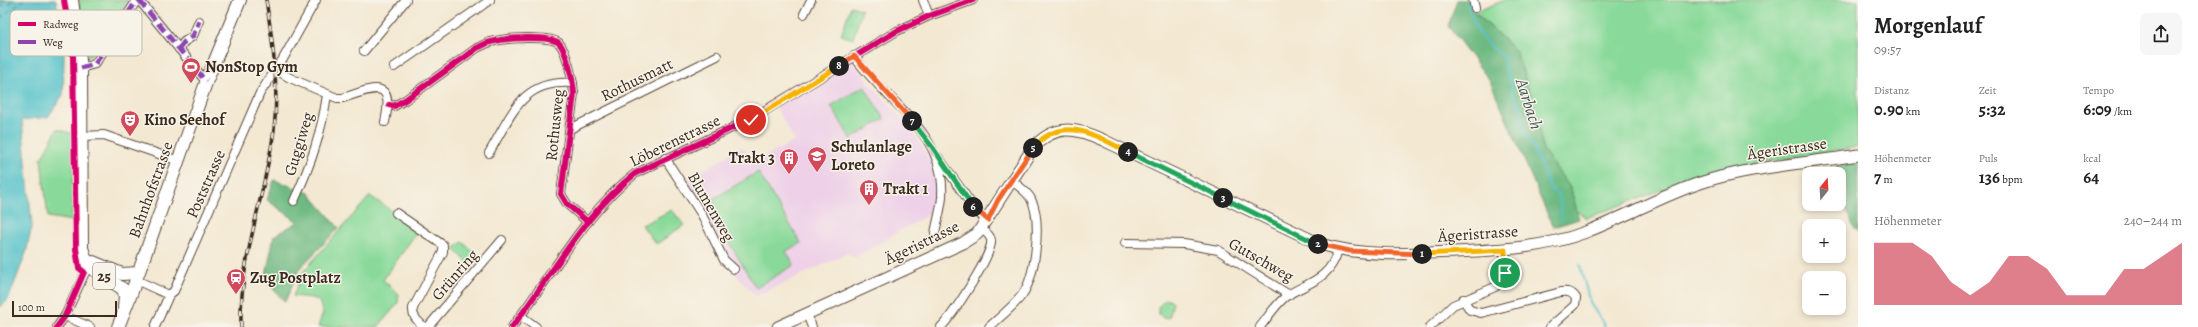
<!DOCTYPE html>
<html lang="de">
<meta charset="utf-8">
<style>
:root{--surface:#fff;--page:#f6f6f6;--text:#222;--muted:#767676;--accent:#d1495b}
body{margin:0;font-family:Alegreya,serif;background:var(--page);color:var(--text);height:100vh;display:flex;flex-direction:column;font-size:15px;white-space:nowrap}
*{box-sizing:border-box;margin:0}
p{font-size:13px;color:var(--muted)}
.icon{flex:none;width:22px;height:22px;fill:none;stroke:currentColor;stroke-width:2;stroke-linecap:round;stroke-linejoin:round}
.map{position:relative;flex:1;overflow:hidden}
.details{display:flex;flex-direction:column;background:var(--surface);width:340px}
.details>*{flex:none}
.needle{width:26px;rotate:18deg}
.fabs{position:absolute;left:1802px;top:167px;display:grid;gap:8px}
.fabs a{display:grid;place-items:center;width:44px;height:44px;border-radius:8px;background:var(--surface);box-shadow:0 2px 6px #0003;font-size:20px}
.scale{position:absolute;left:12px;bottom:10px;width:105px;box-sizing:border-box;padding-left:4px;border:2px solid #3b2a1e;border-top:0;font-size:11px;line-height:14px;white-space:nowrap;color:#3b2a1e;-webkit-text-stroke:3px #f7f3e8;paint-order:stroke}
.pin{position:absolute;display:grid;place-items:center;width:34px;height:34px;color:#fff;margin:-17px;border:2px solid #fff;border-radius:50%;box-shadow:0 1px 4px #0007}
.km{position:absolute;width:20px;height:20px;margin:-10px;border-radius:50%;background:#222;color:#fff;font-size:11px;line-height:20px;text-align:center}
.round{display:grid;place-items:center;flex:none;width:42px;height:42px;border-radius:8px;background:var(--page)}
.headline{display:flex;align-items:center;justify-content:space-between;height:68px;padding:0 16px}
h1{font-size:22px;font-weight:700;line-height:30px}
.figures{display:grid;grid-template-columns:repeat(3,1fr);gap:6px;height:68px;padding:4px 16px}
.figures div{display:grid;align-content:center}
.figures b{font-size:17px;font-weight:700}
.figures small{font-size:11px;font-weight:400}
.figures p{font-size:11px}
.chart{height:112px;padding:8px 16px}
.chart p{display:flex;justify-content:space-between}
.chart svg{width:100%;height:72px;margin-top:4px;fill:var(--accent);opacity:.7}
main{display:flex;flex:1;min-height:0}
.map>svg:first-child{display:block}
</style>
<main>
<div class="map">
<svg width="1858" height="327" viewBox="0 0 1858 327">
<rect width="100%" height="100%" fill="#f7f3e8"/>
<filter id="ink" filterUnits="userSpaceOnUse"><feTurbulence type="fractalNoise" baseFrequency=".025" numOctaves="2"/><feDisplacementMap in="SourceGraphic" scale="8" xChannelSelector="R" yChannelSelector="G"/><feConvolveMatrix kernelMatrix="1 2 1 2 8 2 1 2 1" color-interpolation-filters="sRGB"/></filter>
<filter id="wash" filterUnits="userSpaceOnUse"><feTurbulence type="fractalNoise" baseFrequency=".012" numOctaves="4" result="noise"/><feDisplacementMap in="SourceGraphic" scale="16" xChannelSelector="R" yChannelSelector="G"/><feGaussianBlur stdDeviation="0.9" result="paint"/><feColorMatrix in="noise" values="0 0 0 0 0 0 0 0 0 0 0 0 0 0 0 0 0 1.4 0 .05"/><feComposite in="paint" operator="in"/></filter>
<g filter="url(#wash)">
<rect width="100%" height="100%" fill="#f3e8d2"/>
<path fill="#eed0e8" d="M853 61 867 80 910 127 932 163 938 195 936 210 854 258 848 253 756 296 736 275 697 203 684 182 742 147 755 162 795 141 776 107Z"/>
<g fill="#89da9a" stroke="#62825c">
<path d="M78 0H128L90 57 87 55Z"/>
<path d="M1505 0H1858V147L1759 163 1683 182 1586 218 1577 211 1571 189 1543 150 1535 109 1516 51 1475 12Z"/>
<path d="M851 6 862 10 853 39 841 35Z"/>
<path d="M864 86 884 119 851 139 831 106Z"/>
<path d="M57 129 74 134 72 221 48 217 41 159Z"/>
<path d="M758 172 801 243 786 251 794 265 756 288 706 203Z"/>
<path d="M370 196 419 229 383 280 399 294 398 303 378 327H318L323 313 319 301 312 298 293 296 302 273Z"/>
<path d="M672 210 684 225 658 243H655L642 225Z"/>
<path d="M462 242 479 256 470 265 454 249Z"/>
<path d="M1166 299 1173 302 1169 318 1165 317 1164 319 1158 313V307Z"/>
</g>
<g fill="#6eba82" stroke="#547250">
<path d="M1457 0H1468L1474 12 1516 51 1535 109 1543 150 1571 189 1579 219 1553 227 1490 81 1448 26Z"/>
<path d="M1858 162V232L1855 230 1840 198 1839 174H1837L1836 166Z"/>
<path d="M274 180 309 193 339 228 299 269 285 302 265 280 274 236 298 222 267 200Z"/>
</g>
<path fill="#56c3ca" stroke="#487674" d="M0 0H56L64 55 63 95 48 117 22 120 32 226 26 253 8 300 0 307Z"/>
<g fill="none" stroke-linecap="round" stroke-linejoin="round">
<g stroke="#56c3ca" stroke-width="2">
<path d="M1467 0C1473 29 1481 40 1504 57L1506 73 1512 83V94L1522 110 1524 134 1532 144 1550 188 1560 198 1562 220"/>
<path d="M1580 265 1590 303 1605 326"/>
</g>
<g stroke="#435852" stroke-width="1" stroke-dasharray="5 4" stroke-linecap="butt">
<path d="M0 0H1"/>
<path d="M0 3 11 0"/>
<path d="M0 7 17 0"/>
<path d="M0 18 24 0"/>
</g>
</g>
</g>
<g filter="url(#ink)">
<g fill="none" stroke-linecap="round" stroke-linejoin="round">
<g stroke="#574639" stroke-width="10">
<g id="street">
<path d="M139 0 203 78 207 80"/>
<path d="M923 0 929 16"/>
<path d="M1473 0 1475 8"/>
<path d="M804 14 811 0"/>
<path d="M179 49 184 42 193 36 199 21"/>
<path d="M364 51 406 0"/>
<path d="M854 56C887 104 946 131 942 197 941 209 937 222 935 233"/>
<path d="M394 67 490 0"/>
<path d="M81 68 95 64 137 0"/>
<path d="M276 70 290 78 337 98H343C373 88 395 77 385 122"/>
<path d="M389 105 394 106 405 100 477 48C482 46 486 43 491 42 504 38 549 35 559 43 567 51 573 82 574 93L561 194 567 204 588 222"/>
<path d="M570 129 717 56"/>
<path d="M82 136 104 135 179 161"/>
<path d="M489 153C512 115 521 79 573 83"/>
<path d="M938 157 977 212 987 220"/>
<path d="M665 158 702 215 724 260 734 269"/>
<path d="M294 201C311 164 321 135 327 95"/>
<path d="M396 213 443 245V252L413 308C412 317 418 321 424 327"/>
<path d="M1125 243 1184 244 1218 250 1289 295"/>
<path d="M136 280 169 295"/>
<path d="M169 295 174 291 260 93 283 59 316 0"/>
<path d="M1463 299 1470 310 1481 313 1561 292C1568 291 1572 292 1576 298L1575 305 1550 327"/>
<path d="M807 314 812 327"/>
<path d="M65 316 90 327"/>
<path d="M521 316 536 327"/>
<path d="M57 327 65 316 88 266"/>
<path d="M155 327 169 295"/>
<path d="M428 327 502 240"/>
<path d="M512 327C551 277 586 211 636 173L751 119 897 31 929 16 973 0"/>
<path d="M941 327C952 316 994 253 991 240 990 235 986 232 981 229"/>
<path d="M989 327C1000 317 1013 307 1022 295 1036 276 1042 220 1031 199 1027 191 1018 186 1011 180"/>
<path d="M1260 327C1268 317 1278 301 1289 294 1311 282 1332 277 1338 249"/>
<path d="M1430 327 1453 305 1495 287 1502 280 1505 273V250"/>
</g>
</g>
<g stroke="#574639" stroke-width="13">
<path id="secondary" d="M778 327 963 243 977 234 1033 148C1055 123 1076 128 1103 140L1320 244C1363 257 1410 254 1455 252 1500 250 1544 248 1586 232 1625 217 1661 196 1700 183 1751 166 1805 164 1858 155"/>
</g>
<g stroke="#574639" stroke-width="14">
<g id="primary">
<path d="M72 0 81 68 82 248 88 266 123 289 125 296 124 307"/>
<path d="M93 262 122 274 138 273"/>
<path d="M118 327 131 294 207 80 240 0"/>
</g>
</g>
<use href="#street" stroke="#fff" stroke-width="8"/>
<use href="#secondary" stroke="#fff" stroke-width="11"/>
<use href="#primary" stroke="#fff" stroke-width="12"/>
<g stroke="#3b2a1e" stroke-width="3.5">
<path id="rail" d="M241 327C239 260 265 196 274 130 279 86 273 43 266 0"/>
</g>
<use href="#rail" stroke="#f7f3e8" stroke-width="2" stroke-dasharray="6" stroke-linecap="butt"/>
<g stroke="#8e44ad" stroke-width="5" stroke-dasharray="10 5" stroke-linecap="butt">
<path d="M139 0 203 78 207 80"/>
<path d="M179 49 184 42 193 36 199 21"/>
<path d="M81 68 95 64 137 0"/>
</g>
<g stroke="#f7f3e8" stroke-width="8">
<g id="cycleway">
<path d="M854 56 921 131 935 153"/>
<path d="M389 105 394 106 405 100 477 48C482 46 486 43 491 42 504 38 549 35 559 43 567 51 573 82 574 93L561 194 567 204 588 222"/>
<path d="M57 327 65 316 84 272 79 268 76 249 73 56 64 0"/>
<path d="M512 327C551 277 586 211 636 173L751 119 897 31 929 16 973 0"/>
</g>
</g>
<use href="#cycleway" stroke="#d6006c" stroke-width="6"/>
</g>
</g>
<g fill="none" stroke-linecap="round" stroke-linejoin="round" filter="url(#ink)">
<g stroke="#fff" stroke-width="8">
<path id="split-1" d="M1422 254 1505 250V273"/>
</g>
<g stroke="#fff" stroke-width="8">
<path id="split-2" d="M1318 244 1350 251 1422 254"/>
</g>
<g stroke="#fff" stroke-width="8">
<path id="split-3" d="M1223 198 1318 244"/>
</g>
<g stroke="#fff" stroke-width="8">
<path id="split-4" d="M1128 152 1223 198"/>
</g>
<g stroke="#fff" stroke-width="8">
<path id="split-5" d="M1033 148C1062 113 1096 136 1128 152"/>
</g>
<g stroke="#fff" stroke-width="8">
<path id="split-6" d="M973 207 988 220 998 200 1033 148"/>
</g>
<g stroke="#fff" stroke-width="8">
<path id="split-7" d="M912 121 933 148 973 207"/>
</g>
<g stroke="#fff" stroke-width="8">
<path id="split-8" d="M839 66 854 56 912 121"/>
</g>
<g stroke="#fff" stroke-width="8">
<path id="split-9" d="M751 120 839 66"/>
</g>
<use href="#split-1" stroke="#f5b400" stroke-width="5"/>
<use href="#split-2" stroke="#f0652b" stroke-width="5"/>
<use href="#split-3" stroke="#22a559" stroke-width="5"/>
<use href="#split-4" stroke="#22a559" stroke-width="5"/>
<use href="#split-5" stroke="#f5b400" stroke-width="5"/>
<use href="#split-6" stroke="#f0652b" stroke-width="5"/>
<use href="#split-7" stroke="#22a559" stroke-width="5"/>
<use href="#split-8" stroke="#f0652b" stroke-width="5"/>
<use href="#split-9" stroke="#f5b400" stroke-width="5"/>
</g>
<defs>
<g id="stadium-pin" transform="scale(1)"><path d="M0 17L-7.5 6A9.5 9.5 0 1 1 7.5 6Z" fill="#d1495b" stroke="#f7f3e8"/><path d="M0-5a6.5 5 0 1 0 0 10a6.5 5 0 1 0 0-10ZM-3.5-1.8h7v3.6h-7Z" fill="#fff"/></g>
<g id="theatre-pin" transform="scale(1)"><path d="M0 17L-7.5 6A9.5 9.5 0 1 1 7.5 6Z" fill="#d1495b" stroke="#f7f3e8"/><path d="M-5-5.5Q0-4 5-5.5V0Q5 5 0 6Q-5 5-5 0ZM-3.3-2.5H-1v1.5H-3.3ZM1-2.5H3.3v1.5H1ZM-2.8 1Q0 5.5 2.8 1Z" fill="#fff"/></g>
<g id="school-pin" transform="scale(1)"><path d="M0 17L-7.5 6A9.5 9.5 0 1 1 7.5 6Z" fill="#d1495b" stroke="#f7f3e8"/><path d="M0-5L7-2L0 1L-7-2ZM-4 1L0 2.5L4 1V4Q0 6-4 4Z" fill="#fff"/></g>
<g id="building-pin" transform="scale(1)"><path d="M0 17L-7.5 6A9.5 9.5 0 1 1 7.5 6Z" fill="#d1495b" stroke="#f7f3e8"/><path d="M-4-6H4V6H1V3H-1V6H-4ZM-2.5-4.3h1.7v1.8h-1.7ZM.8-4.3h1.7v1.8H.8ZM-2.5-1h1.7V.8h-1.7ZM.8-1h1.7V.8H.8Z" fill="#fff"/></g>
<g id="station-pin" transform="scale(1)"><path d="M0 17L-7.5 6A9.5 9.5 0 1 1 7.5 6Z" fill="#d1495b" stroke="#f7f3e8"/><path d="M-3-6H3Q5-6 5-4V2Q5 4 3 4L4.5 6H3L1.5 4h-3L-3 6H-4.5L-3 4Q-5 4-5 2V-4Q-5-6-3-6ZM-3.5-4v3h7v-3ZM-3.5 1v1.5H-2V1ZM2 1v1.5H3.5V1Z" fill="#fff"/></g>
</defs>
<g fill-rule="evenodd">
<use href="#stadium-pin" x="191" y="67"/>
<use href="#theatre-pin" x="130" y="120"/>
<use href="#school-pin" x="817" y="156"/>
<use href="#building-pin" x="789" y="158"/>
<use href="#building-pin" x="869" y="189"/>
<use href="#station-pin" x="236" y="278"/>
</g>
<g text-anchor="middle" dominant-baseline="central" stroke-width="3" stroke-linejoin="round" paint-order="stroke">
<rect fill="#f7f3e8" stroke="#73665b" stroke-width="1" x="93" y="263" width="22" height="26" rx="3"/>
<g font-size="15" font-weight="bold" fill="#3b2a1e">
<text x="104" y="276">25</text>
</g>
<g font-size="16" font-weight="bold" fill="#3b2a1e" stroke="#f7f3e8" text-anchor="start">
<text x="205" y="67">NonStop Gym</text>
<text x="144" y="120">Kino Seehof</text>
<text x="831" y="147">Schulanlage<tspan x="831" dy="18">Loreto</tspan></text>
<text x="775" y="158" text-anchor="end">Trakt 3</text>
<text x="883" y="189">Trakt 1</text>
<text x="250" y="278">Zug Postplatz</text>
</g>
<g font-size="16" fill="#3b2a1e" stroke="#f7f3e8">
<text transform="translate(637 80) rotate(-26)">Rothusmatt</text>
<text transform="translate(555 125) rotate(-84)">Rothusweg</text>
<text transform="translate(675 141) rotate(-26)">Löberenstrasse</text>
<text transform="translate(299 144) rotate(-73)">Guggiweg</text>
<text transform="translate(1787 149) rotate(-8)">Ägeristrasse</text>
<text transform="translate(206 184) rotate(-66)">Poststrasse</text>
<text transform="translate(151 190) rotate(-70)">Bahnhofstrasse</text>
<text transform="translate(711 207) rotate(60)">Blumenweg</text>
<text transform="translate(1478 234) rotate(-4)">Ägeristrasse</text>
<text transform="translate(922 243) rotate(-26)">Ägeristrasse</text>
<text transform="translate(1261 260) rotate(30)">Gutschweg</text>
<text transform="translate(455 275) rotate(-49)">Grünring</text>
</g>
<g font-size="17" font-style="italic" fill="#435852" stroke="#f7f3e8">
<text transform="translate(1529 104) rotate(72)">Aarbach</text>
</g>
</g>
<rect x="10" y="10" width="132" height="46" rx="6" fill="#f7f3e8" stroke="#bfb7ab" stroke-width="1"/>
<rect x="18" y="22" width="18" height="4" fill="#d6006c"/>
<rect x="18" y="40" width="18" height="4" fill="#8e44ad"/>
<g font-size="11" fill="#3b2a1e">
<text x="43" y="28">Radweg</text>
<text x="43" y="46">Weg</text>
</g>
</svg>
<div class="fabs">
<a><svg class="needle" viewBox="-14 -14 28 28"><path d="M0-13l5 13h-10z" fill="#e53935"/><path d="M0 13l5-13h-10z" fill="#767676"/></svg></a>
<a>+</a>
<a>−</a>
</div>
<div class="scale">100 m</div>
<div class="pin" style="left:1505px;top:273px;background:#1e9e55"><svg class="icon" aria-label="arrive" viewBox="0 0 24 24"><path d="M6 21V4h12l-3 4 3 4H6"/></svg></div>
<div class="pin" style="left:751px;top:120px;background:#d93025"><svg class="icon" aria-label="check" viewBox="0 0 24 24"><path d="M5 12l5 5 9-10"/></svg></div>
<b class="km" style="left:1422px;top:254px">1</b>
<b class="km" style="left:1318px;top:244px">2</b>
<b class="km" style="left:1223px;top:198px">3</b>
<b class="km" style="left:1128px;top:152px">4</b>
<b class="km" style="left:1033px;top:148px">5</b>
<b class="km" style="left:973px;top:207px">6</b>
<b class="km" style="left:912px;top:121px">7</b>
<b class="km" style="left:839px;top:66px">8</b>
</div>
<section class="details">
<div class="headline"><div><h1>Morgenlauf</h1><p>09:57</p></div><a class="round"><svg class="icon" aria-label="share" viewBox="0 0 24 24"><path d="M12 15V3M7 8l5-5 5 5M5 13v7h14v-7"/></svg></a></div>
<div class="figures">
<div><p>Distanz</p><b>0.90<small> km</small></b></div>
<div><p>Zeit</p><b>5:32</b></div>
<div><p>Tempo</p><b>6:09<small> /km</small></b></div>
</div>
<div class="figures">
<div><p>Höhenmeter</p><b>7<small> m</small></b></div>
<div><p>Puls</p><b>136<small> bpm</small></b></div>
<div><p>kcal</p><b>64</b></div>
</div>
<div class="chart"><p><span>Höhenmeter</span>240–244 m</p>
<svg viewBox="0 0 160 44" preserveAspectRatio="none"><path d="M0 44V6L10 6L20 6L30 14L40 30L50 38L60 30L70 14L80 14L90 22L100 38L110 38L120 38L130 22L140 22L150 14L160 6V44z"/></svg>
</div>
</section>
</main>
